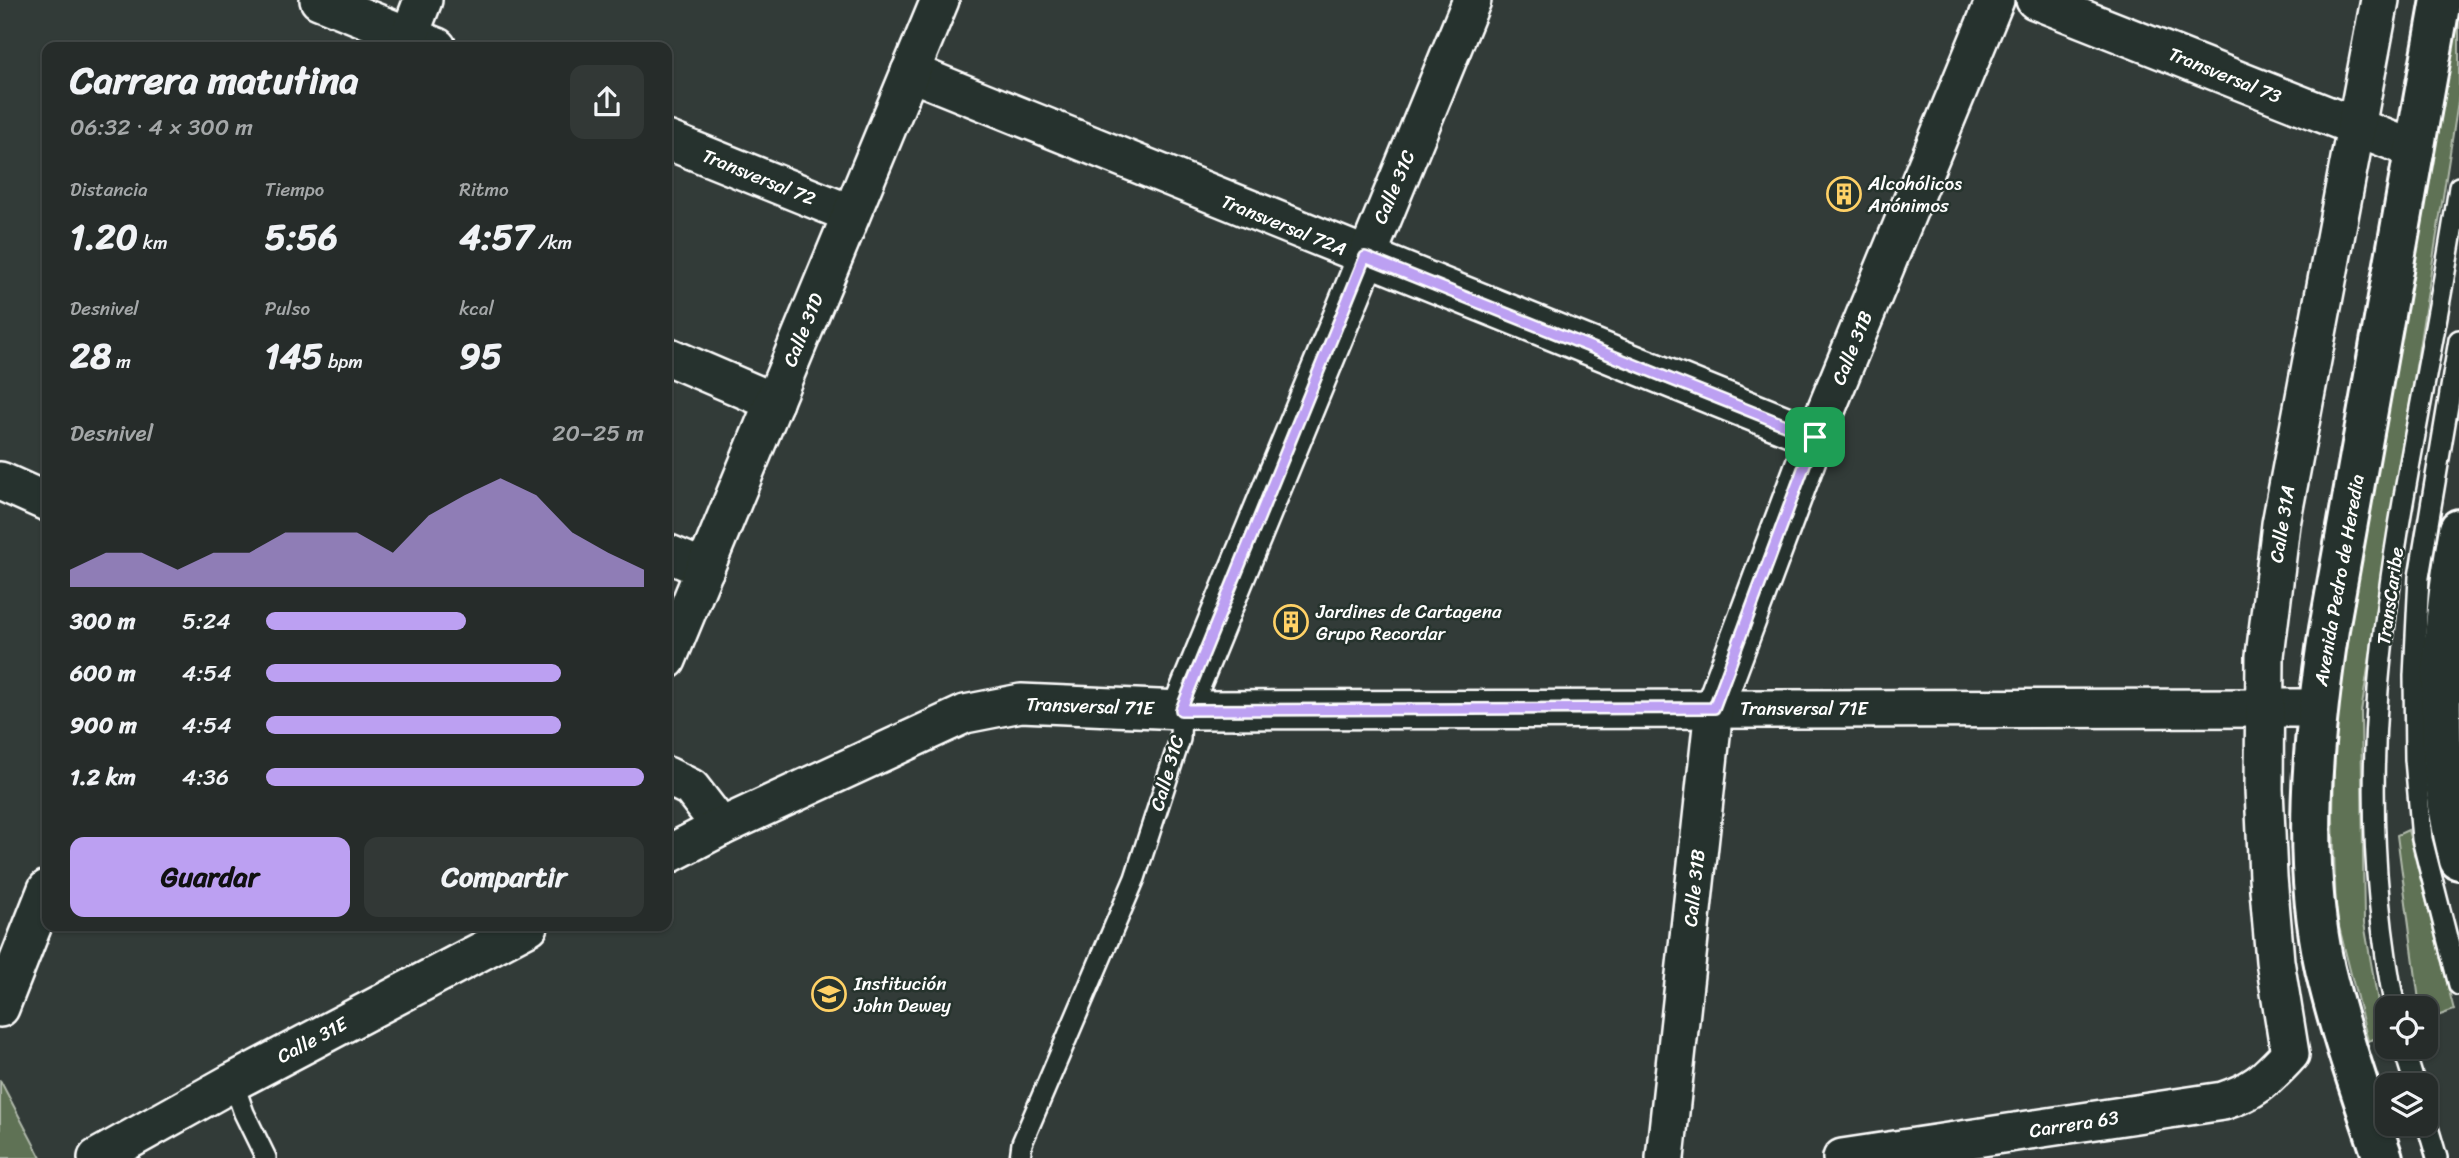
<!DOCTYPE html>
<html lang="es">
<meta charset="utf-8">
<style>
:root{--surface:#262c2a;--page:#323836;--text:#f1f3f6;--muted:#a4a7a8;--line:#424847;--accent:#bca0f2}
body{margin:0;font-family:Sriracha,sans-serif;background:var(--page);color:var(--text);height:100vh;display:flex;flex-direction:column;font-size:26px;white-space:nowrap}
*{box-sizing:border-box;margin:0}
p{font-size:23px;color:var(--muted)}
.icon{flex:none;width:38px;height:38px;fill:none;stroke:currentColor;stroke-width:2;stroke-linecap:round;stroke-linejoin:round}
.map{position:relative;flex:1;overflow:hidden}
.drawer{position:absolute;left:42px;top:42px;width:630px;height:889px;display:flex;flex-direction:column;background:var(--surface);border-radius:14px;box-shadow:0 2px 5px #0004,0 0 0 2px var(--line)}
.drawer>*{flex:none}
.controls{position:absolute;left:2375px;top:996px;display:grid;gap:14px}
.controls a{display:grid;place-items:center;width:63px;height:63px;border-radius:14px;background:var(--surface);box-shadow:0 2px 5px #0004,0 0 0 2px var(--line);font-size:35px}
.pin{position:absolute;display:grid;place-items:center;width:60px;height:60px;color:#fff;margin:-30px;border-radius:14px;box-shadow:0 4px 10px #0006}
.round{display:grid;place-items:center;flex:none;width:74px;height:74px;border-radius:14px;background:var(--page)}
.head{display:flex;align-items:center;justify-content:space-between;height:119px;padding:0 28px}
h1{font-size:38px;font-weight:800;line-height:52px}
.metrics{display:grid;grid-template-columns:repeat(3,1fr);gap:10px;height:119px;padding:7px 28px}
.metrics div{display:grid;align-content:center}
.metrics b{font-size:35px;font-weight:800}
.metrics small{font-size:19px;font-weight:400}
.metrics p{font-size:19px}
.chart{height:196px;padding:14px 28px}
.chart p{display:flex;justify-content:space-between}
.chart svg{width:100%;height:126px;margin-top:7px;fill:var(--accent);opacity:.7}
.action{display:flex;gap:14px;margin-top:auto;padding:14px 28px}
.action a{flex:1;height:80px;border-radius:14px;background:var(--accent);color:#111;font-size:28px;font-weight:800;line-height:80px;text-align:center}
.action a+a{background:var(--page);color:var(--text)}
ul{padding:0 28px;list-style:none;font-size:23px}
li{display:grid;grid-template-columns:112px 84px 1fr;align-items:center;height:52px}
li i{height:18px;border-radius:9px;background:var(--accent)}
.map>svg:first-child{display:block}
</style>
<div class="map">
<svg width="2459" height="1158" viewBox="0 0 2459 1158">
<rect width="100%" height="100%" fill="#323b38"/>
<filter id="ink" filterUnits="userSpaceOnUse"><feTurbulence type="fractalNoise" baseFrequency=".0143" numOctaves="2"/><feDisplacementMap in="SourceGraphic" scale="14" xChannelSelector="R" yChannelSelector="G"/><feConvolveMatrix kernelMatrix="1 2 1 2 8 2 1 2 1" color-interpolation-filters="sRGB"/></filter>
<g filter="url(#ink)">
<g fill="#5f7254" stroke="#afb8aa" stroke-width="2">
<path d="M2459 6V96L2361 712 2364 923 2384 1036 2368 1041 2336 915 2333 818 2335 721 2348 619Z"/>
<path d="M2408 830 2454 1010 2426 1020V1008H2420L2397 835Z"/>
<path d="M0 1080 41 1158H0Z"/>
</g>
<g fill="none" stroke-linecap="round" stroke-linejoin="round">
<g stroke="#fff" stroke-width="24">
<g id="lane">
<path d="M2459 340 2419 577 2414 676 2415 759 2422 839 2459 985"/>
<path d="M2395 1008C2374 904 2370 796 2378 690 2392 521 2434 355 2459 187"/>
<path d="M2403 1046 2415 1085"/>
<path d="M233 1082 244 1113 266 1158"/>
<path d="M2426 1121 2437 1158"/>
<path d="M1020 1158 1022 1143 1135 878 1180 739 1181 710"/>
</g>
</g>
<g stroke="#fff" stroke-width="42">
<g id="street">
<path d="M319 0 437 47"/>
<path d="M2035 0 2415 150"/>
<path d="M405 47 423 0"/>
<path d="M910 72 1815 437"/>
<path d="M667 140 851 214"/>
<path d="M667 356 774 402"/>
<path d="M0 481 47 502"/>
<path d="M667 553 705 569"/>
<path d="M667 660 940 0"/>
<path d="M1181 710 1472 0"/>
<path d="M667 776 691 788 721 827"/>
<path d="M667 855 721 827 965 714 1021 703 1181 710 2317 708"/>
<path d="M0 1008 47 889"/>
<path d="M97 1158 233 1082 529 926"/>
<path d="M1665 1158 1714 708 1815 437 1995 0"/>
<path d="M1842 1158 2223 1101C2257 1090 2266 1079 2290 1054L2275 961 2268 877 2264 789 2265 656 2281 524 2380 0"/>
</g>
</g>
<g stroke="#fff" stroke-width="44">
<g id="highway">
<path d="M2459 529C2439 638 2431 751 2459 860"/>
<path d="M2383 1158C2362 1096 2340 1033 2325 969 2301 858 2312 740 2329 629L2441 0"/>
</g>
</g>
<use href="#lane" stroke="#26332d" stroke-width="19"/>
<use href="#street" stroke="#26332d" stroke-width="37"/>
<use href="#highway" stroke="#26332d" stroke-width="38"/>
</g>
</g>
<g fill="none" stroke-linecap="round" stroke-linejoin="round" filter="url(#ink)">
<g stroke="#fff" stroke-width="14">
<path id="route" d="M1365 257 1815 437 1714 708 1181 710Z"/>
</g>
<use href="#route" stroke="#bca0f2" stroke-width="9"/>
</g>
<defs>
<g id="building-ring" transform="scale(1.75)"><circle r="9.5" fill="#26332d" stroke="#ffd166" stroke-width="1.5"/><path d="M-4-6H4V6H1V3H-1V6H-4ZM-2.5-4.3h1.7v1.8h-1.7ZM.8-4.3h1.7v1.8H.8ZM-2.5-1h1.7V.8h-1.7ZM.8-1h1.7V.8H.8Z" fill="#ffd166"/></g>
<g id="school-ring" transform="scale(1.75)"><circle r="9.5" fill="#26332d" stroke="#ffd166" stroke-width="1.5"/><path d="M0-5L7-2L0 1L-7-2ZM-4 1L0 2.5L4 1V4Q0 6-4 4Z" fill="#ffd166"/></g>
</defs>
<g fill-rule="evenodd">
<use href="#building-ring" x="1844" y="194"/>
<use href="#building-ring" x="1291" y="622"/>
<use href="#school-ring" x="829" y="994"/>
</g>
<g text-anchor="middle" dominant-baseline="central" stroke-width="5" stroke-linejoin="round" paint-order="stroke">
<g font-size="19" fill="#fff" stroke="#26332d">
<text transform="translate(2225 75) rotate(22)">Transversal 73</text>
<text transform="translate(759 177) rotate(22)">Transversal 72</text>
<text transform="translate(1394 187) rotate(-67)">Calle 31C</text>
<text transform="translate(1284 225) rotate(22)">Transversal 72A</text>
<text transform="translate(803 330) rotate(-68)">Calle 31D</text>
<text transform="translate(1852 348) rotate(-68)">Calle 31B</text>
<text transform="translate(2282 524) rotate(-81)">Calle 31A</text>
<text transform="translate(2339 580) rotate(-80)">Avenida Pedro de Heredia</text>
<text transform="translate(2390 596) rotate(-82)">TransCaribe</text>
<text transform="translate(1090 706) rotate(2)">Transversal 71E</text>
<text x="1804" y="708">Transversal 71E</text>
<text transform="translate(1167 773) rotate(-74)">Calle 31C</text>
<text transform="translate(1694 888) rotate(-84)">Calle 31B</text>
<text transform="translate(312 1040) rotate(-28)">Calle 31E</text>
<text transform="translate(2074 1124) rotate(-9)">Carrera 63</text>
</g>
<g font-size="19" fill="#fff" stroke="#26332d" text-anchor="start">
<text x="1868" y="183">Alcohólicos<tspan x="1868" dy="22">Anónimos</tspan></text>
<text x="1316" y="611">Jardines de Cartagena<tspan x="1316" dy="22">Grupo Recordar</tspan></text>
<text x="854" y="983">Institución<tspan x="854" dy="22">John Dewey</tspan></text>
</g>
</g>
</svg>
<div class="controls">
<a><svg class="icon" aria-label="locate" viewBox="0 0 24 24"><circle cx="12" cy="12" r="6"/><path d="M12 2v4M12 18v4M2 12h4M18 12h4"/></svg></a>
<a><svg class="icon" aria-label="layers" viewBox="0 0 24 24"><path d="M12 4l9 5-9 5-9-5zM3 14l9 5 9-5"/></svg></a>
</div>
<div class="pin" style="left:1815px;top:437px;background:#1e9e55"><svg class="icon" aria-label="arrive" viewBox="0 0 24 24"><path d="M6 21V4h12l-3 4 3 4H6"/></svg></div>
<section class="drawer">
<div class="head"><div><h1>Carrera matutina</h1><p>06:32 · 4 × 300 m</p></div><a class="round"><svg class="icon" aria-label="share" viewBox="0 0 24 24"><path d="M12 15V3M7 8l5-5 5 5M5 13v7h14v-7"/></svg></a></div>
<div class="metrics">
<div><p>Distancia</p><b>1.20<small> km</small></b></div>
<div><p>Tiempo</p><b>5:56</b></div>
<div><p>Ritmo</p><b>4:57<small> /km</small></b></div>
</div>
<div class="metrics">
<div><p>Desnivel</p><b>28<small> m</small></b></div>
<div><p>Pulso</p><b>145<small> bpm</small></b></div>
<div><p>kcal</p><b>95</b></div>
</div>
<div class="chart"><p><span>Desnivel</span>20–25 m</p>
<svg viewBox="0 0 160 44" preserveAspectRatio="none"><path d="M0 44V38L10 32L20 32L30 38L40 32L50 32L60 25L70 25L80 25L90 32L100 19L110 12L120 6L130 12L140 25L150 32L160 38V44z"/></svg>
</div>
<ul>
<li><b>300 m</b>5:24<i style="width:53%"></i></li>
<li><b>600 m</b>4:54<i style="width:78%"></i></li>
<li><b>900 m</b>4:54<i style="width:78%"></i></li>
<li><b>1.2 km</b>4:36<i style="width:100%"></i></li>
</ul>
<div class="action"><a>Guardar</a><a>Compartir</a></div>
</section>
</div>
